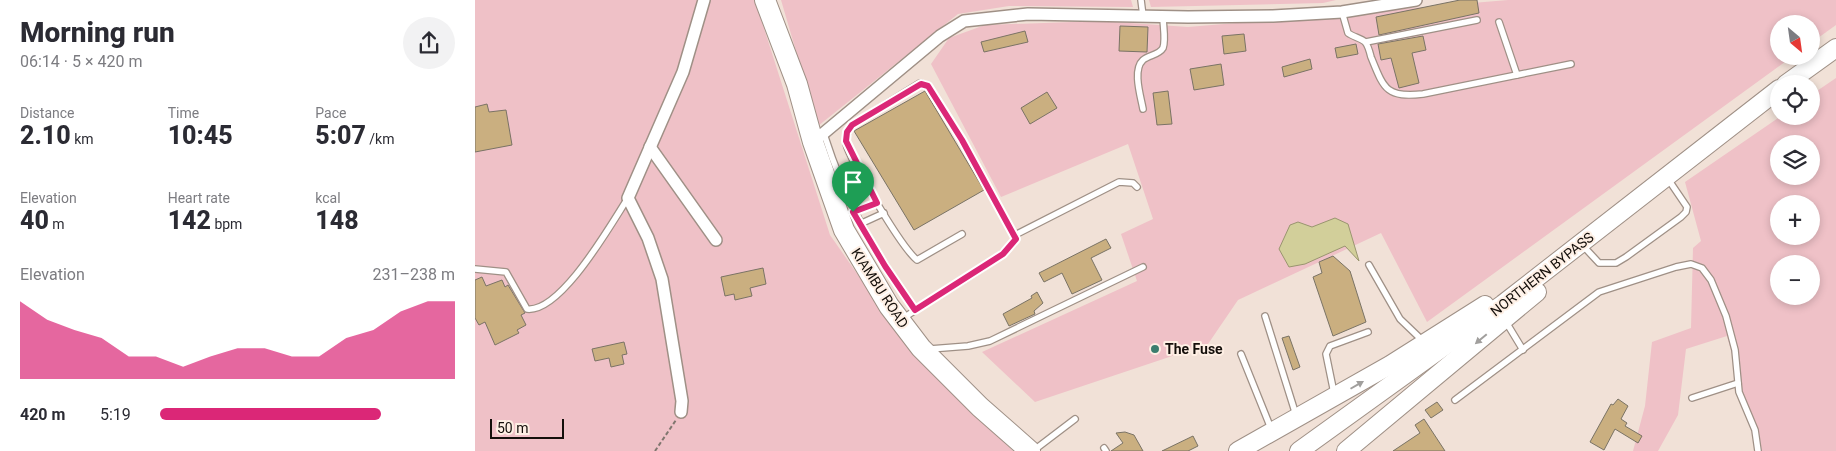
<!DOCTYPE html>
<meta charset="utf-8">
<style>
:root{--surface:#fff;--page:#f2f2f3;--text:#2b2b33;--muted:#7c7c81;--accent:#db2777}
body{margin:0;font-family:Roboto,sans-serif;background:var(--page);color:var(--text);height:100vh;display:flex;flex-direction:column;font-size:19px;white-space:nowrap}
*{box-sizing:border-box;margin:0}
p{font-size:16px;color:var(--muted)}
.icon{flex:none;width:28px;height:28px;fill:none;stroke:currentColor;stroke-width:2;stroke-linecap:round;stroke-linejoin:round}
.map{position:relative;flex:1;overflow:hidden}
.drawer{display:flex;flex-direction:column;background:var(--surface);width:475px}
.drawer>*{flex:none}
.needle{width:32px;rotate:151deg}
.tools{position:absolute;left:1295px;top:15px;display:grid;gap:10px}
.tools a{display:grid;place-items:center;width:50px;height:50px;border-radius:50%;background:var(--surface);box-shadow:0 2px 8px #0003;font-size:25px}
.scale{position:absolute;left:15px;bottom:12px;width:74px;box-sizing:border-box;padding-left:5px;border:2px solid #140f0b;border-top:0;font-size:14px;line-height:18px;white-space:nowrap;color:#140f0b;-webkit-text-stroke:4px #feefe4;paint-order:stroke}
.pin{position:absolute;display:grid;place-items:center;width:42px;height:42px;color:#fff;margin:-51px -21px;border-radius:50% 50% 50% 0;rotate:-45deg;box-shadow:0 0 5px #0007}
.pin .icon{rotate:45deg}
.round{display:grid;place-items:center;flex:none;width:52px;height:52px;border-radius:26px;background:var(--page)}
.summary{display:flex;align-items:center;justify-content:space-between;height:85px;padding:0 20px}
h1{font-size:28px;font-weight:800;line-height:38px}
.metrics{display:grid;grid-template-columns:repeat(3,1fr);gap:8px;height:85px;padding:5px 20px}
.metrics div{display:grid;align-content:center}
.metrics b{font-size:25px;font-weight:800}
.metrics small{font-size:14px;font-weight:400}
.metrics p{font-size:14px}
.chart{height:140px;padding:10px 20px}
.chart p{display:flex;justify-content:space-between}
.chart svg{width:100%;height:90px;margin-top:5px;fill:var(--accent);opacity:.7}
ul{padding:0 20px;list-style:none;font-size:16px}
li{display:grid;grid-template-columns:80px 60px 1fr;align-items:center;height:38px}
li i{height:12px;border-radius:6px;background:var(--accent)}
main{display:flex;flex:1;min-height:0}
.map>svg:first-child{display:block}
</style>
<main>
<section class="drawer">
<div class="summary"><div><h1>Morning run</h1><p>06:14 · 5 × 420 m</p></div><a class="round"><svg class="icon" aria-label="share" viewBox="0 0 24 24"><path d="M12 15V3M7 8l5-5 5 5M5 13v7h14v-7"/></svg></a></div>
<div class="metrics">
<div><p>Distance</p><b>2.10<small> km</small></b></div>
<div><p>Time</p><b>10:45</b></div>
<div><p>Pace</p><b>5:07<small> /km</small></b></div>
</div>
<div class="metrics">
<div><p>Elevation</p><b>40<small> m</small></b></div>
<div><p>Heart rate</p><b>142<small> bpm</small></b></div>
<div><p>kcal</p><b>148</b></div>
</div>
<div class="chart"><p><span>Elevation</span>231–238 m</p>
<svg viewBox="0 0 160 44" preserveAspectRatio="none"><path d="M0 44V6L10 15L20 20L30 24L40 33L50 33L60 38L70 33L80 29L90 29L100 33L110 33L120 24L130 20L140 11L150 6L160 6V44z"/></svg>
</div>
<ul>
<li><b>420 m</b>5:19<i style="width:75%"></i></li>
</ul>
</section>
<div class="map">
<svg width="1361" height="451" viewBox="0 0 1361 451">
<rect width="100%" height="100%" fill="#f1e1d7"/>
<g fill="#efc1c7" fill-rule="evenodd">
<path d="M0 0H280L355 235 397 295 505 419 538 451H0Z"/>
<path d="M306 0H656L658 7 534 6 483 14 343 126Z"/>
<path d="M674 0H861L848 3 676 7Z"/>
<path d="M1033 0H1361V25L1336 43V24H1304V56H1318L952 322 906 233 763 300 733 344 560 402 507 352 662 281 646 234 678 219 653 144 526 197 456 64 474 38 510 25 626 21 713 27Z"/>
<path d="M1361 78V451H1284L1252 336 1211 349 1203 415 1183 451H1158L1170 406 1177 342 1216 328 1218 248 1226 241 1210 182 1306 116H1336V95ZM1304 144H1336V176H1304ZM1304 204H1336V236H1304ZM1304 264H1336V296H1304Z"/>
</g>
<path fill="#d2cf9a" stroke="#99956f" d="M860 218 873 224 884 261 870 246 830 264 814 267 804 249 815 225 823 222 837 227Z"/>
<g fill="#caaf80" stroke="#7a7365">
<path d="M985 0H1002L1004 13 904 35 901 17Z"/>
<path d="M645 26 673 27 672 52 644 51Z"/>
<path d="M550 31 553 42 509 52 506 42Z"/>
<path d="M769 34 771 51 749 54 747 36Z"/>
<path d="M948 36 951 50 937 53 944 83 924 88 916 58 906 60 903 44Z"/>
<path d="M881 44 883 54 862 58 860 48Z"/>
<path d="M835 59 837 69 809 77 807 67Z"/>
<path d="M746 64 749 85 719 90 715 69Z"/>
<path d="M450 91 509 190 439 230 379 131Z"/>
<path d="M693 91 697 124 682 125 678 93Z"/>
<path d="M572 92 582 108 555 124 546 108Z"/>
<path d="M12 104 14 112 31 110 37 145 0 152V107Z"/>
<path d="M631 239 636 248 616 258 627 280 597 294 587 273 569 282 564 273Z"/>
<path d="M858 256 875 271 891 322 858 336 838 277 847 273 844 262Z"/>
<path d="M288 268 291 284 275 288 277 296 260 300 259 294 250 296 246 277Z"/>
<path d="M7 277 11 286 27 280 30 287 33 285 50 313 46 315 51 325 42 330 44 333 20 345 10 322 4 325 0 318V280Z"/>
<path d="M562 292 568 303 559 311 560 314 534 326 528 314 557 298 556 296Z"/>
<path d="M814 336 825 367 818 370 807 338Z"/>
<path d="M149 342 152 354 147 355 149 364 136 367 134 358 120 361 117 349Z"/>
<path d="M1143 399 1153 406 1146 419 1152 423 1150 426 1167 436 1163 443 1140 429 1129 450 1115 442 1136 404 1138 405Z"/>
<path d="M962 402 968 410 956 418 950 410Z"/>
<path d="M949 419 970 451H918L945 433 940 425Z"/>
<path d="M650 432 659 435 668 451H636L648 443 641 433Z"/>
<path d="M718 436 723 446 713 451H687Z"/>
</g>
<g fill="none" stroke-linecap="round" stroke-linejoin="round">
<g stroke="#9f9086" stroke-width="8">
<g id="lane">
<path d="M666 0 668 16"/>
<path d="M867 12 873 33C878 37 886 38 890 42 893 45 895 53 896 57 909 89 911 98 948 94L1096 64"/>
<path d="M1024 22 1042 75"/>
<path d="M891 42 1002 20"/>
<path d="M668 109C666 97 657 70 668 60 674 55 684 55 688 48 691 40 688 25 688 17"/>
<path d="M349 134C371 203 398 250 440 310"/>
<path d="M378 212 402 203"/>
<path d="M385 224 409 213"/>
<path d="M540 235 644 182 658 183 662 187"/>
<path d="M1111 249 1124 263H1141L1151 257 1206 217 1211 212 1212 207 1193 179"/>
<path d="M894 265 925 319 948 341"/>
<path d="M0 269 31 272 52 309C86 313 136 224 153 198"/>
<path d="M790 316 821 415"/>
<path d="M429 318C451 301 532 258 541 239L487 140 453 86 445 83 377 125C373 131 369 139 372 147 380 168 426 247 442 260L487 234"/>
<path d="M1031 322 1048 350"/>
<path d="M455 349 493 346 515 341 668 267"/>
<path d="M766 354 797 431"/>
<path d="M859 393 851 354 855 346 893 332"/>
<path d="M1217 398 1263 383"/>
<path d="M980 400 1124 292 1201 267 1216 264 1227 268 1236 280 1251 316 1260 350 1264 392 1280 430 1283 451"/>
<path d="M629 448 631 451"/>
<path d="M558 451 600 419"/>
</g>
</g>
<g stroke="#9f9086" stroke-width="14">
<g id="street">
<path d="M338 142 465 36 489 21 553 14 713 17 798 16 867 12 941 0"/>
<path d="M175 147 241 240"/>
<path d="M206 412 207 401 187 279 173 238 153 198 208 72 229 0"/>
</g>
</g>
<g stroke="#9f9086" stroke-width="20">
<g id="primary">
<path d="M1311 84 1361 48"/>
<path d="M763 451 915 365 1010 305"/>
<path d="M824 451 1028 304 1304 89"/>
<path d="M871 451 1062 292"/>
</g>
</g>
<g stroke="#9f9086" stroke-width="22">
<path id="highway" d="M290 0 322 84 338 142 369 230 414 306 446 348 505 407 555 451"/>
</g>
<path stroke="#80766f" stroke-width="2" stroke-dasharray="4 2.5" stroke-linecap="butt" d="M180 451 201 420"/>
<use href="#lane" stroke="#fff" stroke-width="5.5"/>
<use href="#street" stroke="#fff" stroke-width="11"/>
<use href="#primary" stroke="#fff" stroke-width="18"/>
<use href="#highway" stroke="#fff" stroke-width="20"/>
</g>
<defs><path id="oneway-solid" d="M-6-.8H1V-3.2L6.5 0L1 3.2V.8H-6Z" transform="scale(1.25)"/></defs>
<g fill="#a19f9d">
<use href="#oneway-solid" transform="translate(1006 339) rotate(140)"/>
<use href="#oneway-solid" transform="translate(882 385) rotate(-30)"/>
</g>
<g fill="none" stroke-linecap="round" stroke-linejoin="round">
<g stroke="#fff" stroke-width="10">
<path id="route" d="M446 84 453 86 487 140 541 239 528 254 440 310 410 266 378 212 402 203 371 141 372 132 377 125Z"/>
</g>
<use href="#route" stroke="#db2777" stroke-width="6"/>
</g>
<circle fill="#3b7d6e" stroke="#feefe4" stroke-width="2" cx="680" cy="349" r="5"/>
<g text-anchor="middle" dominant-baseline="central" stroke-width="4" stroke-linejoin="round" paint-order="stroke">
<g font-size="14" fill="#140f0b" stroke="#feefe4">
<text transform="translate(1067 274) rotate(-38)">NORTHERN BYPASS</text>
<text transform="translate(405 288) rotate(57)">KIAMBU ROAD</text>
</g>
<g font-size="14" font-weight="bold" fill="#140f0b" stroke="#feefe4" text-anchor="start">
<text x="690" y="349">The Fuse</text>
</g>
</g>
</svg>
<div class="tools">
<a><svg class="needle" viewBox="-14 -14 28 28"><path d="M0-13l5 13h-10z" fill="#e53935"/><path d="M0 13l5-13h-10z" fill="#7c7c81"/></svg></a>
<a><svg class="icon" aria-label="locate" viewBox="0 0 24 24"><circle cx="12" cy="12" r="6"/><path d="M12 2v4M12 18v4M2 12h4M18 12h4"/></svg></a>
<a><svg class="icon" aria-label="layers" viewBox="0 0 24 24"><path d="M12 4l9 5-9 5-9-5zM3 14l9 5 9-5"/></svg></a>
<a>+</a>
<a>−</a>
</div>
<div class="scale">50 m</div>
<div class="pin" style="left:378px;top:212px;background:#1e9e55"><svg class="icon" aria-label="arrive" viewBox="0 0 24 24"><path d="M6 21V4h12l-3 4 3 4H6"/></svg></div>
</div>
</main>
